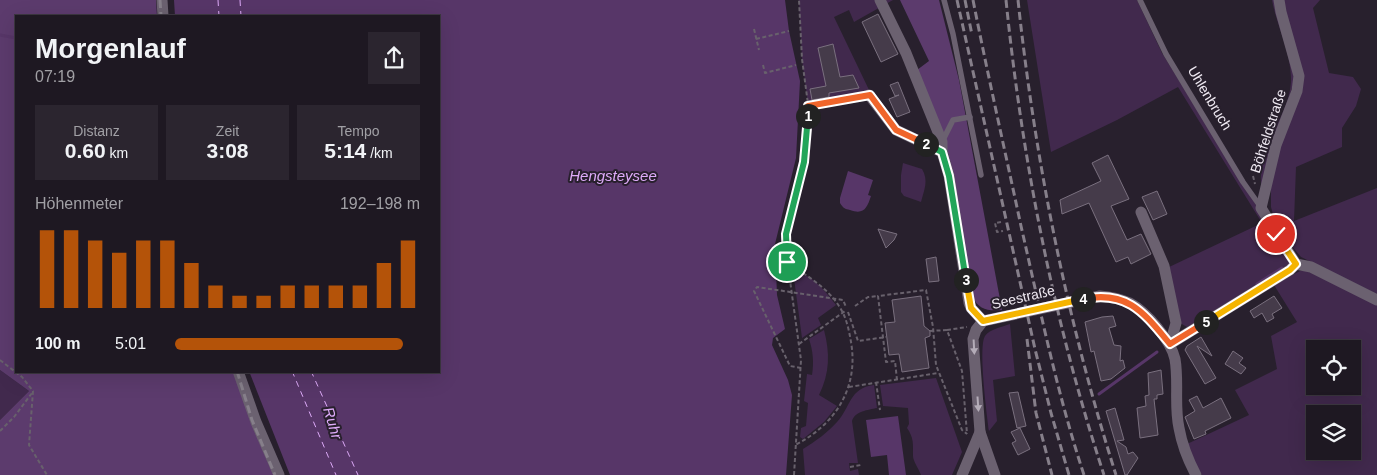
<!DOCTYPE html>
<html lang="de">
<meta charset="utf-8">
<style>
:root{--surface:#1e1822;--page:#2b252f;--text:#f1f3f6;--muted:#a1a0a5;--line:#3c3740;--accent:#b45309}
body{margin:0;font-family:Arial,sans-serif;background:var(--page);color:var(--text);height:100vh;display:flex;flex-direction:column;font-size:19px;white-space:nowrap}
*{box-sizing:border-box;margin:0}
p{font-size:16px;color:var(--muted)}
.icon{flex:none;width:28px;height:28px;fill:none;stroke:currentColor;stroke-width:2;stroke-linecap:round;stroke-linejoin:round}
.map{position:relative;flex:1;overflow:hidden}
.panel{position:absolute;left:15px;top:15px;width:425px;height:358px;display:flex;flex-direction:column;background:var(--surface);border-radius:0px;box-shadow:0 5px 20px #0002,0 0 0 1px var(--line)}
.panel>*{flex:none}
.fabs{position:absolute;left:1306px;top:340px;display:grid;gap:10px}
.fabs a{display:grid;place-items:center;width:55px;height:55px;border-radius:0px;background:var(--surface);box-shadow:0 5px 20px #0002,0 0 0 1px var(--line);font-size:25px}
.pin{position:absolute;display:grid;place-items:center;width:42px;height:42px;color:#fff;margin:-21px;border:2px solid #fff;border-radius:50%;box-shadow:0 1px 5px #0007}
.km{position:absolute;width:25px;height:25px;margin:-12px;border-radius:50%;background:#222;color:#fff;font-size:14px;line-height:25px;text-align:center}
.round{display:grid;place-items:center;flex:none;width:52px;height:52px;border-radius:0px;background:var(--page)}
.overview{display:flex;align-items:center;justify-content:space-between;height:85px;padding:0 20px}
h1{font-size:28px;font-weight:600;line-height:38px}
.figures{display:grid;grid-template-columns:repeat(3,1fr);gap:8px;height:85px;padding:5px 20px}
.figures div{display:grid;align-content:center;border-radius:0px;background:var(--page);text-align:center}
.figures b{font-size:21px;font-weight:600}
.figures small{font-size:14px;font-weight:400}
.figures p{font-size:14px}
.chart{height:140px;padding:10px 20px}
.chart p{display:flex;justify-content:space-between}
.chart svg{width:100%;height:90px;margin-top:5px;stroke:var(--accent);stroke-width:6}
ul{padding:0 20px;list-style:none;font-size:16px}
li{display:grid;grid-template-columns:80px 60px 1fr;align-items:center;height:38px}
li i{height:12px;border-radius:6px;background:var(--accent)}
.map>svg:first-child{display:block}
</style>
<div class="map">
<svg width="1377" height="475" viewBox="0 0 1377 475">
<rect width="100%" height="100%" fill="#28202d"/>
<g fill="#41294d" fill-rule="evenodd">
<path d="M799 0H893L854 22 849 10 834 17 870 92 808 104 802 59Z"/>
<path d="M1027 0H1137L1162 53 1289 258V265L1187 327 1180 323 1167 268 1262 223 1178 87 1117 120 1051 152Z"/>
<path d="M1272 0H1277L1295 77 1262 191C1254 148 1289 118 1291 82 1292 54 1277 27 1272 0Z"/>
<path d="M1283 0H1320L1313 8 1329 73 1353 77 1361 89 1356 106 1342 128V147L1296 167 1294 221 1377 188V294L1301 257 1289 243 1274 218 1271 207V183L1278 153 1299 96Z"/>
<path d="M903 163 922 169C929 181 924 190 921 202L904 196 901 192V175Z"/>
<path d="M793 271C810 272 826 292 836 305L818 318 821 325 802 338Z"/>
<path d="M1300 271H1307L1377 304V475H1202L1192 458 1187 444 1249 415 1235 390 1277 369 1271 336 1297 322 1274 285ZM1315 349H1352V386H1315ZM1315 414H1352V451H1315Z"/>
<path d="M1010 324 1015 376 993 380 997 421 989 431C987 415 978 347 985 336 990 329 1002 327 1010 324Z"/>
<path d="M824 330C830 353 830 373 819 395L837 406 824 422 803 439 800 437 801 428 806 426 808 403 804 401 807 374 812 375C814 362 813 351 809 339Z"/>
<path d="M0 370 29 391 0 420Z"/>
<path d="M936 378 962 452 952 475H921C919 469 913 461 913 456 913 444 914 438 907 428L909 424 908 408 883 406 880 385Z"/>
<path d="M874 385 877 408C868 410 855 411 852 421L858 463H849L850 471 858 469 859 475H805L803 449C816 441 827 433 837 422 851 407 849 388 874 385Z"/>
</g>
<g fill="#5c3b6d">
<path d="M0 0H156L157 16H16V371H233L275 475H0V420L29 391 0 370Z"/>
<path d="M900 0H939L959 80 1002 310C987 311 979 310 972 296L954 175 942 131 917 70 929 61Z"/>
</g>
<g fill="#573668">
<path d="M174 0H785L789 31 800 81 796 158 775 244 777 295 785 329 773 338 772 345 788 380 792 395 786 475H290L249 371H439V16H175Z"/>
<path d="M848 171 873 180 868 195 871 196C867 208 864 215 850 210 845 209 843 208 840 203V198Z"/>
<path d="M898 416 906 475H889L887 455 871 457 866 420Z"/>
</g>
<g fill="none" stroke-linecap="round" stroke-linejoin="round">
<g stroke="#573668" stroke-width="3">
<path d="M0 35 16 38"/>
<path d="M1257 284 1282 268"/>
<path d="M1099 394 1157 352"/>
</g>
<g stroke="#deabf9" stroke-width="1" stroke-dasharray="6 5" stroke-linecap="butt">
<path d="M218 0 219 16"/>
<path d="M240 0 241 16"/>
<path d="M292 371 336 475"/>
<path d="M311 371 358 475"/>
</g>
</g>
<g fill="#453b4a" stroke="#7a707f">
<path d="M878 14 898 54 881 62 862 22Z"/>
<path d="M833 44 840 77 853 75 859 88 829 93V97L812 100 810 89 826 86 818 48Z"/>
<path d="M898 82 910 112 897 117 889 99 899 95 895 96 890 85Z"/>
<path d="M1108 155 1129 199 1111 206 1127 240 1141 234 1151 254 1131 264 1128 257 1116 262 1089 203 1062 214 1060 200 1101 181 1092 163Z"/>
<path d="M1157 191 1167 214 1153 220 1142 197Z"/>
<path d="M878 229 897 234 894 240 886 248Z"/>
<path d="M936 257 939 281 929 282 926 259Z"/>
<path d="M921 296 924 326 930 331V336L925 338 929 368 902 372 899 354 889 355 885 323 895 322 892 300Z"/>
<path d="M1274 296 1282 308 1272 314 1274 318 1267 322 1262 313 1254 318 1250 311Z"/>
<path d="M1113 316 1116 326 1109 328 1114 345 1121 346 1120 361 1123 360 1125 368 1111 379 1101 381 1094 351 1091 352 1085 322 1102 317Z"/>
<path d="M1201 337 1212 356 1197 346 1216 378 1205 384 1185 350 1187 346Z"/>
<path d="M1233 351 1243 358 1239 363 1246 368 1241 374 1225 364Z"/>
<path d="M1161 370 1163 394 1157 395V399H1154L1158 435 1140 438 1137 408 1146 406 1145 396 1149 395 1148 373Z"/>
<path d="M1018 392 1026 426 1017 428 1009 393Z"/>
<path d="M1197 396 1203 408 1221 398 1231 418 1205 431 1206 434 1194 439 1185 417 1195 411 1189 400Z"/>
<path d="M1115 408 1124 440 1117 441 1126 447 1128 454 1133 452 1138 458 1127 475H1125L1106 411Z"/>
<path d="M1020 428 1030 449 1018 455 1012 443 1016 441 1011 432Z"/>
</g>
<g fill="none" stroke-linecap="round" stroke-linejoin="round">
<g stroke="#68616c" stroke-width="2" stroke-dasharray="4 2.5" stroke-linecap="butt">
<path d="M754 29 759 50"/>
<path d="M756 39 789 31"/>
<path d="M763 65 765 73 796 65"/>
<path d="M808 107 860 97"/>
<path d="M1253 176 1255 184"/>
<path d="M1001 222 995 223 997 232 1003 231"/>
<path d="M787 262C805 275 826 286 839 306 846 316 849 330 851 342 859 388 835 425 795 445"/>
<path d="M855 306 868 297 878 296"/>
<path d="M848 312 858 341 886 337"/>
<path d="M947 330 967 327"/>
<path d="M930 331 947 330 962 371 967 434"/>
<path d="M799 344 845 311"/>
<path d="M0 360 22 377 33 391 29 445 47 475"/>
<path d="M801 368 790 366 754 291 757 287 843 300 846 307"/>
<path d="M897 380 895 361 886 362 878 296 926 290 933 327 936 365 962 430 967 434"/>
<path d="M876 382 880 410"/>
<path d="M849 387 938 373"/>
<path d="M0 431 14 417 32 393"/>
<path d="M850 467 861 465"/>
<path d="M794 475 801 360 785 244 804 162 808 129V104L802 59 799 0"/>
</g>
<g stroke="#6b6170" stroke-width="5.5">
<path d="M944 0 953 34 981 175"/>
<path d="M1140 0 1166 54 1243 182 1260 206"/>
<path d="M942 142 953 120 970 117"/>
</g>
<g stroke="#6b6170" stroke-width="11">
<path d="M162 0 163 16"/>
<path d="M880 0 906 53 942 142V152"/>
<path d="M1279 0 1281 12 1299 76 1297 91 1276 145 1261 208 1296 264 1311 267 1377 300"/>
<path d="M869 95 896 130 942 152 949 176 969 303 971 308 983 321"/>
<path d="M1141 212 1164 266 1176 323 1170 344"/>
<path d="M1170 344 1290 270 1296 264"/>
<path d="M238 371 256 422 279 475"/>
<path d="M962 475 980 432"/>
<path d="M995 475 980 432 973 339 976 330 983 321 1100 296C1111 297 1120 299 1130 303 1147 312 1171 341 1175 359 1179 382 1174 406 1179 428 1182 445 1188 460 1196 475"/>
</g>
<g stroke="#867f8a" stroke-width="3" stroke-dasharray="8 4" stroke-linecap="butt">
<path d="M160 0 161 16"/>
<path d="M957 0 1035 349 1051 413 1069 475"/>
<path d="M965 0 972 35"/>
<path d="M973 0C988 76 1005 151 1021 226 1040 309 1057 393 1084 475"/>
<path d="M1006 0C1022 159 1054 323 1104 475"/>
<path d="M1018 0C1035 160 1067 321 1116 475"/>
<path d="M1027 339 1036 413 1052 475"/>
<path d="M237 371 252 420 275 475"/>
</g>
</g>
<defs><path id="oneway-solid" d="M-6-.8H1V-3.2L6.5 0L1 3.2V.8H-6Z" transform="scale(1.25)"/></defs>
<g fill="#b4acb8">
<use href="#oneway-solid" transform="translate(974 347) rotate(87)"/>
<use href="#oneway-solid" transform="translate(978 404) rotate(86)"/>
</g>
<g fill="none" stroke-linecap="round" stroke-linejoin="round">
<g stroke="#fff" stroke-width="10">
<path id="split-1" d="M787 262 786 234 804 162 808 116"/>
</g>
<g stroke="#fff" stroke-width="10">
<path id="split-2" d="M808 116V106L870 95 896 130 926 144"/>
</g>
<g stroke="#fff" stroke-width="10">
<path id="split-3" d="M926 144 942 152 949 176 966 280"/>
</g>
<g stroke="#fff" stroke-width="10">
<path id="split-4" d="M966 280 971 308 983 321 1083 299"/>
</g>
<g stroke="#fff" stroke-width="10">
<path id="split-5" d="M1083 299C1128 290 1144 313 1170 344L1206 322"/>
</g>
<g stroke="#fff" stroke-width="10">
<path id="split-6" d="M1206 322 1290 270 1296 264 1276 234"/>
</g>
<use href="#split-1" stroke="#22a559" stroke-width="6"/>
<use href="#split-2" stroke="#f0652b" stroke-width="6"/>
<use href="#split-3" stroke="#22a559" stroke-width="6"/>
<use href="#split-4" stroke="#f5b400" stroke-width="6"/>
<use href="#split-5" stroke="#f0652b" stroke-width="6"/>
<use href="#split-6" stroke="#f5b400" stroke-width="6"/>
</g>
<g text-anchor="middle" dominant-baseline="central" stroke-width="4" stroke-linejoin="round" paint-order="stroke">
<g font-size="14" fill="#efe9f2" stroke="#28202d">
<text transform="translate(1210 98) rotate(59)">Uhlenbruch</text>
<text transform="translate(1268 131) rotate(-72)">Böhfeldstraße</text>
<text transform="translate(1023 297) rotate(-13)">Seestraße</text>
</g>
<g font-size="15" font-style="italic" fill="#deabf9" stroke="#28202d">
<text x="613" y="175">Hengsteysee</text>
<text transform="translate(333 423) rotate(73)">Ruhr</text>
</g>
</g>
</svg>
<div class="fabs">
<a><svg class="icon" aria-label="locate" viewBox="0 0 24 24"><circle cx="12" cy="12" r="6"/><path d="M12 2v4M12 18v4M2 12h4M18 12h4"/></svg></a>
<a><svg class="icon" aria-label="layers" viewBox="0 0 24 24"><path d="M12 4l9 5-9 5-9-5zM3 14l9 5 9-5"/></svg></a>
</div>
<div class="pin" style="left:787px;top:262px;background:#1e9e55"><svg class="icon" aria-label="arrive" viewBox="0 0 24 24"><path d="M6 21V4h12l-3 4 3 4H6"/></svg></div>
<div class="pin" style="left:1276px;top:234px;background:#d93025"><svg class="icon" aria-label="check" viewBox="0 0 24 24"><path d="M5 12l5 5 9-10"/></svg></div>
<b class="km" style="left:808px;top:116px">1</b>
<b class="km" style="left:926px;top:144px">2</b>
<b class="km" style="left:966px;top:280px">3</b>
<b class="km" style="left:1083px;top:299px">4</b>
<b class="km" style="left:1206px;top:322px">5</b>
<section class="panel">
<div class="overview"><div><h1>Morgenlauf</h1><p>07:19</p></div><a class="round"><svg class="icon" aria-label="share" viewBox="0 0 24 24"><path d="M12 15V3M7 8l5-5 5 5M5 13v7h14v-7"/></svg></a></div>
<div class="figures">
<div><p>Distanz</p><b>0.60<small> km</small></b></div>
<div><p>Zeit</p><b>3:08</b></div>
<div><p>Tempo</p><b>5:14<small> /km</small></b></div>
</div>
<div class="chart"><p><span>Höhenmeter</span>192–198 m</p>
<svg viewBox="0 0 160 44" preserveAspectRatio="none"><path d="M5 44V6M15 44V6M25 44V11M35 44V17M45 44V11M55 44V11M65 44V22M75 44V33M85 44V38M95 44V38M105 44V33M115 44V33M125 44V33M135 44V33M145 44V22M155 44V11"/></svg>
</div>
<ul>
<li><b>100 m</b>5:01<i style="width:93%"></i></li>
</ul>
</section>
</div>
